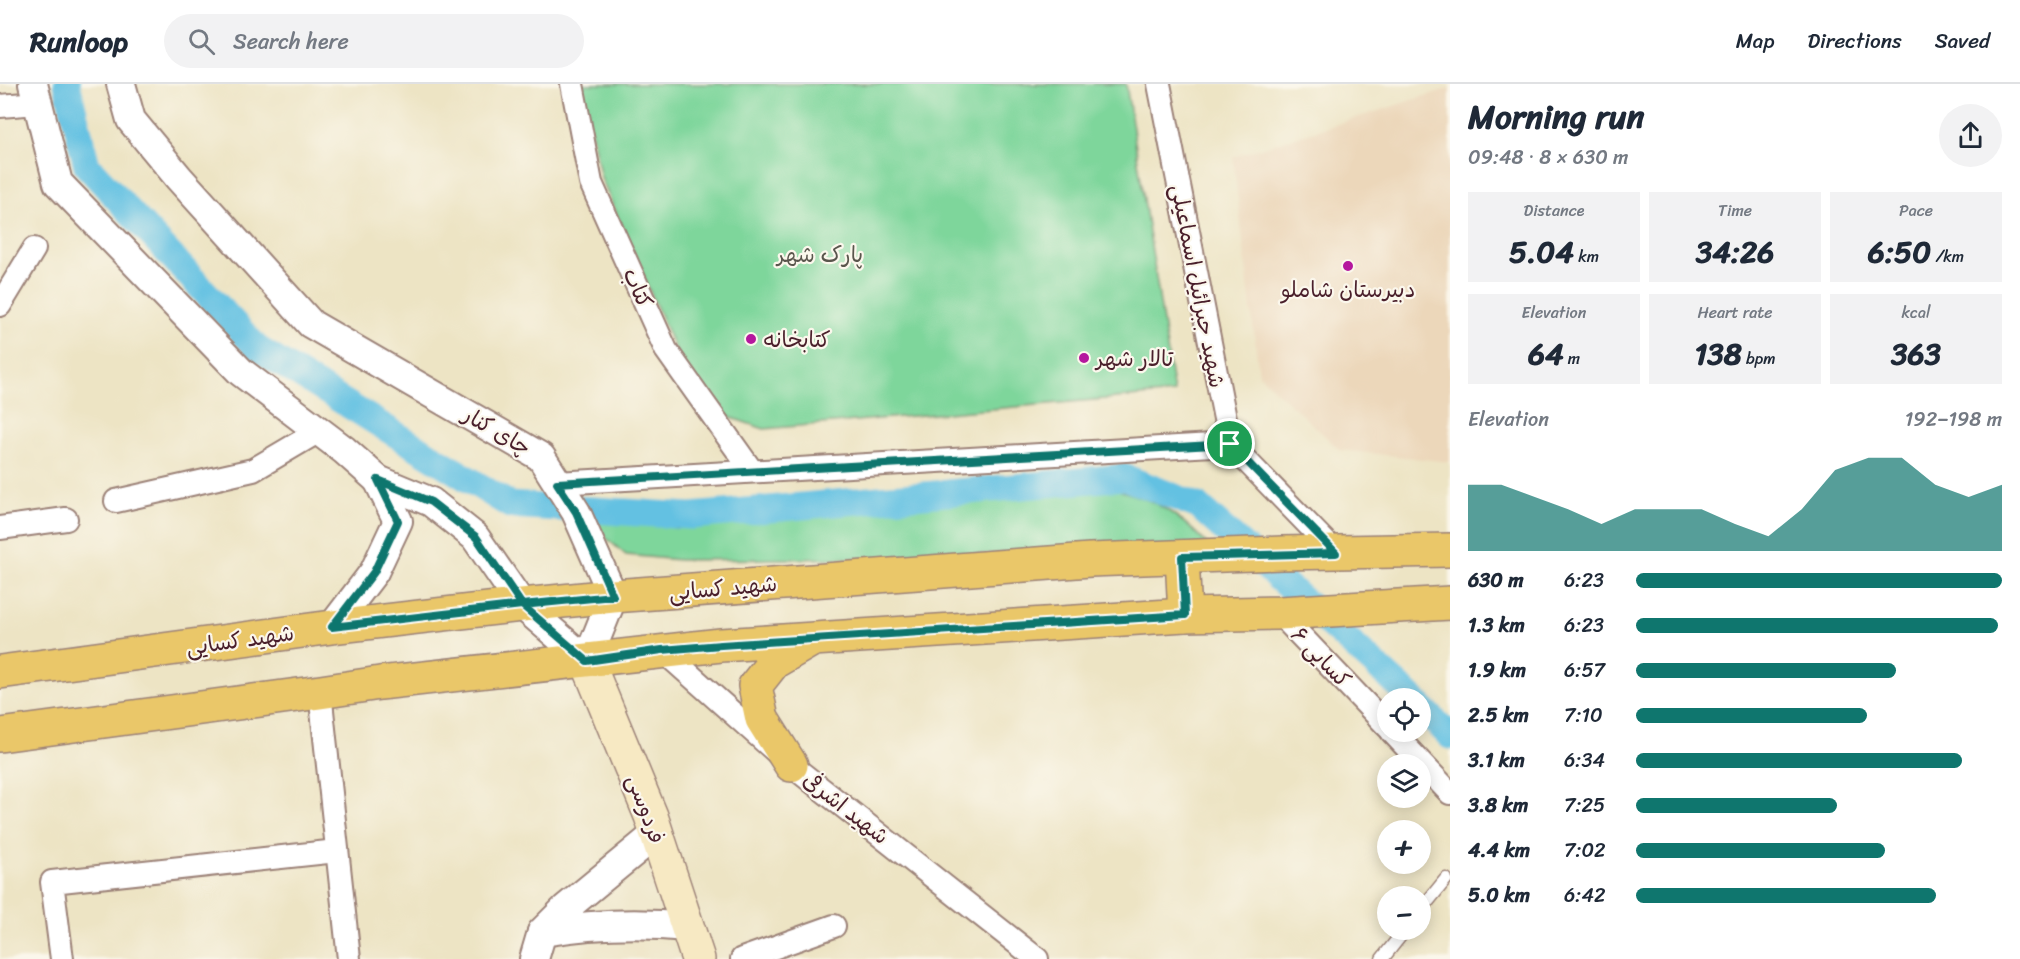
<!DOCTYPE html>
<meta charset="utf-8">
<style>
:root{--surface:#fff;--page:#f2f2f3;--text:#1f2937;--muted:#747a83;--line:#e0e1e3;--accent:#0f766e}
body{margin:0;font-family:Sriracha,"Playpen Sans Arabic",sans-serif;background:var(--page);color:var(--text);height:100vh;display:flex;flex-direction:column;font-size:22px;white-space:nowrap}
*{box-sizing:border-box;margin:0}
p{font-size:20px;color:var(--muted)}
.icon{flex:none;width:33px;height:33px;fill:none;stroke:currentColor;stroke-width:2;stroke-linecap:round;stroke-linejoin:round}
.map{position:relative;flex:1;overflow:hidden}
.drawer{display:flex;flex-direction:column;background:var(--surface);width:570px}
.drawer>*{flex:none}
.buttons{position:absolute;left:1377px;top:604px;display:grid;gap:12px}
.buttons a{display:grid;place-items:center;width:54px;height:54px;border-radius:50%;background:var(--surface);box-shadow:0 3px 15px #0003;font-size:30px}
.pin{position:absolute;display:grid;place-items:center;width:51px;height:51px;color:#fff;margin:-26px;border:3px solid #fff;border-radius:50%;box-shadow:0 2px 6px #0007}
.round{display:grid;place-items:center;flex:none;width:63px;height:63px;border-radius:32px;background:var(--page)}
.head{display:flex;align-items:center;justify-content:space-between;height:102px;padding:0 18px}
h1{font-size:33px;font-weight:700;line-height:45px}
.figures{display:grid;grid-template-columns:repeat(3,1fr);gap:9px;height:102px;padding:6px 18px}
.figures div{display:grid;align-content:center;border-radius:0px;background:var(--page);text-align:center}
.figures b{font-size:30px;font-weight:700}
.figures small{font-size:16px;font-weight:400}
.figures p{font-size:16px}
.chart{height:168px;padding:12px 18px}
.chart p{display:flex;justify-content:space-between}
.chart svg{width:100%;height:108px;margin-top:6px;fill:var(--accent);opacity:.7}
ul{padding:0 18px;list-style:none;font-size:20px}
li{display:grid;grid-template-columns:96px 72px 1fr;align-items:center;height:45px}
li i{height:15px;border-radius:8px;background:var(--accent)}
header{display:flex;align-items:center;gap:36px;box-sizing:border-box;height:84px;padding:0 30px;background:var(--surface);border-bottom:2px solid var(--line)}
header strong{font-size:28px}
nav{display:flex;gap:33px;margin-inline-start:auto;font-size:21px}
.search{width:420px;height:54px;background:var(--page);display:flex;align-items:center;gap:15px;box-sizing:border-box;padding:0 21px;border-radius:33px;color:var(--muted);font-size:22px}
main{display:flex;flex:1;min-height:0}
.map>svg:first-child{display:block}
</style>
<header>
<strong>Runloop</strong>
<div class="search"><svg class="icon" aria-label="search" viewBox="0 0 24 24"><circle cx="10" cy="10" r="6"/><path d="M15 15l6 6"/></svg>Search here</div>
<nav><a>Map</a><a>Directions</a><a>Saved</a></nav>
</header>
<main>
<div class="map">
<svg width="1450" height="875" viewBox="0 0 1450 875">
<rect width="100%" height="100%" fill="#fbf7ec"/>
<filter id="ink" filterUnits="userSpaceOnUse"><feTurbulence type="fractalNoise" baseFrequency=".0167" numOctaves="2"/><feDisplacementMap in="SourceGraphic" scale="12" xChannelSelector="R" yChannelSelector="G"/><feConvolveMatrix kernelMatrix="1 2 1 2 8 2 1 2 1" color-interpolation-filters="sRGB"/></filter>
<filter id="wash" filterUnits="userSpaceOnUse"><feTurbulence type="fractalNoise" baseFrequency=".008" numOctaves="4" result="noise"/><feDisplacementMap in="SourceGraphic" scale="24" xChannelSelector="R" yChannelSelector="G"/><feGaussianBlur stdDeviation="1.35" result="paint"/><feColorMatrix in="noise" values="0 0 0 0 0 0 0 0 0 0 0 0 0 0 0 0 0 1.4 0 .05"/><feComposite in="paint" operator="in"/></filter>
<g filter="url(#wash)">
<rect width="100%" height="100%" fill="#ede4c4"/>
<path fill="#ecd7ba" d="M1450 4V378L1340 366 1259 291 1233 73Z"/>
<g fill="#7ed69b" stroke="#647a63" stroke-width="1.5">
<path d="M581 0H1126L1174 309 764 345 726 332 681 279 601 94Z"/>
<path d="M1115 405C1159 417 1177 429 1208 461L885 474 679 476 626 471 606 454 589 434 677 444 908 420Z"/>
</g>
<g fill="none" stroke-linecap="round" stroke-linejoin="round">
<g stroke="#64c1e2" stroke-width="27">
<path d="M67 0 87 82 258 265 510 421 691 432 1124 393 1198 422 1413 615"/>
<path d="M1420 622 1450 652"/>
</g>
</g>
</g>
<g filter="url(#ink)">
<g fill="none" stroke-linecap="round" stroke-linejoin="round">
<g stroke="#9c8278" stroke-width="15">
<g id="service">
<path d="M1420 827 1446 795"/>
<path d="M1382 875 1405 846"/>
</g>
</g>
<g stroke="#9c8278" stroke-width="26">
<g id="minor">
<path d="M572 0 591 99 666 266 752 387"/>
<path d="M1159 0 1230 360 1336 469"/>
<path d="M0 22 38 19"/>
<path d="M0 221 34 165"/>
<path d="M557 399 1230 360"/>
<path d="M116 417 253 386 319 347"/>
<path d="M0 444 66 435"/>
<path d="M1279 529 1388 643"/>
<path d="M662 566 791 681 1037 875"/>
<path d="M320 608 349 875"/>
<path d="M1392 648 1450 709"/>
<path d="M62 875 52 798 337 767"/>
<path d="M742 875 834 842"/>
</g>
</g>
<g stroke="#9c8278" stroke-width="32">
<g id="tertiary">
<path d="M33 0 58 99 241 288 344 366 378 396 431 418 475 453 522 521 587 577 613 512 576 428 541 373 311 240 179 94 131 36 121 0"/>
<path d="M332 543 374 488 398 437 378 396"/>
<path d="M542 848C591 840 638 838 687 843"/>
<path d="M534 875 542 848 566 824 656 750"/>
</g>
</g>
<g stroke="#9c8278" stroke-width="36">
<path id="secondary" d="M587 577 651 732 698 875"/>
</g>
<g stroke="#9c8278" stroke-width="36">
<g id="primary">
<path d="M1182 473 1185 531"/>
<path d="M0 588 332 543 522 521 613 512 1090 476 1282 469 1450 466"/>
<path d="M0 651 320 608 380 599 721 561 1185 531 1279 529 1450 519"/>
<path d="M791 681 762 635 755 602 774 578 810 557"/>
</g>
</g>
<use href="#service" stroke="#fff" stroke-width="12"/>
<use href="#minor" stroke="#fff" stroke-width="22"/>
<use href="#tertiary" stroke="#fff" stroke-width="28"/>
<use href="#secondary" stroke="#f7e9c3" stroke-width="33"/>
<use href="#primary" stroke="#eac769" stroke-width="33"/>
</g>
</g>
<g fill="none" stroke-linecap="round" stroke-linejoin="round" filter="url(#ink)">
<g stroke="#fff" stroke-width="12">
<path id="route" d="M1230 360 557 399 576 428 613 512 522 521 476 453 431 418 378 396 398 437 374 488 332 543 522 521 587 577 662 566 721 561 1185 531 1182 473 1336 469 1230 360"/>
</g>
<use href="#route" stroke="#0f766e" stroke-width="8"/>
</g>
<g fill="#b5179e" stroke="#fbf7ec" stroke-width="2">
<circle cx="1348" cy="182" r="6"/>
<circle cx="751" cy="255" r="6"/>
<circle cx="1084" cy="274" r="6"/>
</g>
<g text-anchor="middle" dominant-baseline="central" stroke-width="4.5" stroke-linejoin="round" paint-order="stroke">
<g font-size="22" fill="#5a564d" stroke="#fbf7ec">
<text x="820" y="170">پارک شهر</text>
</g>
<g font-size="22" fill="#4a1f2b" stroke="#fbf7ec">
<text transform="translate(1198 202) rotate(79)">شهید جبرائیل اسماعیلی</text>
<text transform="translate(638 204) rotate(66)">کتاب</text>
<text transform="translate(497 347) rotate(30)">چای کنار</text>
<text transform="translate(723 504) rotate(-5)">شهید کسایی</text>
<text transform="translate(240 556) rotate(-8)">شهید کسایی</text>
<text transform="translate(1321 573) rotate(46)">کسایی ۶</text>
<text transform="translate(846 724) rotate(38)">شهید اشرفی</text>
<text transform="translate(646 725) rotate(70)">فردوسی</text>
</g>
<g font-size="22" fill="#4a1f2b" stroke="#fbf7ec" text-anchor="start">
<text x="1348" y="205" text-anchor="middle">دبیرستان شاملو</text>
<text x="763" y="255">کتابخانه</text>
<text x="1096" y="274">تالار شهر</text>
</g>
</g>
</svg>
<div class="buttons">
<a><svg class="icon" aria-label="locate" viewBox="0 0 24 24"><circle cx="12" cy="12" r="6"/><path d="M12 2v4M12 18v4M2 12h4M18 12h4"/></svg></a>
<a><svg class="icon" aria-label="layers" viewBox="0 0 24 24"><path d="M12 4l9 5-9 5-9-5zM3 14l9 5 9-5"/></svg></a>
<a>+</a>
<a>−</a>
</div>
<div class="pin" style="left:1230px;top:360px;background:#1e9e55"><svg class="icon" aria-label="arrive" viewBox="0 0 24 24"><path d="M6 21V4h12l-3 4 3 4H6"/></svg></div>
</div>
<section class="drawer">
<div class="head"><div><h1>Morning run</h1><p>09:48 · 8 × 630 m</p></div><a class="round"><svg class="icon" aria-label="share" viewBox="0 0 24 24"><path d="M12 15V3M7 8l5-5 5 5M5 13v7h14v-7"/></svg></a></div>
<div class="figures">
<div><p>Distance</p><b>5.04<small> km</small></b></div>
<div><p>Time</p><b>34:26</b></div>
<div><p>Pace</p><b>6:50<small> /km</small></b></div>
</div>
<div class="figures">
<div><p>Elevation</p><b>64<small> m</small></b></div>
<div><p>Heart rate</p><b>138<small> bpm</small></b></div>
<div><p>kcal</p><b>363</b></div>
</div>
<div class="chart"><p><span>Elevation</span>192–198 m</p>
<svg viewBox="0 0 160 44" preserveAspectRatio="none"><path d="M0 44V17L10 17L20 22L30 27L40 33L50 27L60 27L70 27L80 33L90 38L100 27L110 11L120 6L130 6L140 17L150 22L160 17V44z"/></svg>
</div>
<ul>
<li><b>630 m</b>6:23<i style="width:100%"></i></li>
<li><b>1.3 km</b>6:23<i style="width:99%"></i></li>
<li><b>1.9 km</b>6:57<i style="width:71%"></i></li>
<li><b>2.5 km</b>7:10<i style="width:63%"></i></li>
<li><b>3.1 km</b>6:34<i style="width:89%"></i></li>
<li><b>3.8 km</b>7:25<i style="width:55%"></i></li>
<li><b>4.4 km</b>7:02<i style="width:68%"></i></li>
<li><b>5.0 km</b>6:42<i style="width:82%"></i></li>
</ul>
</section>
</main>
